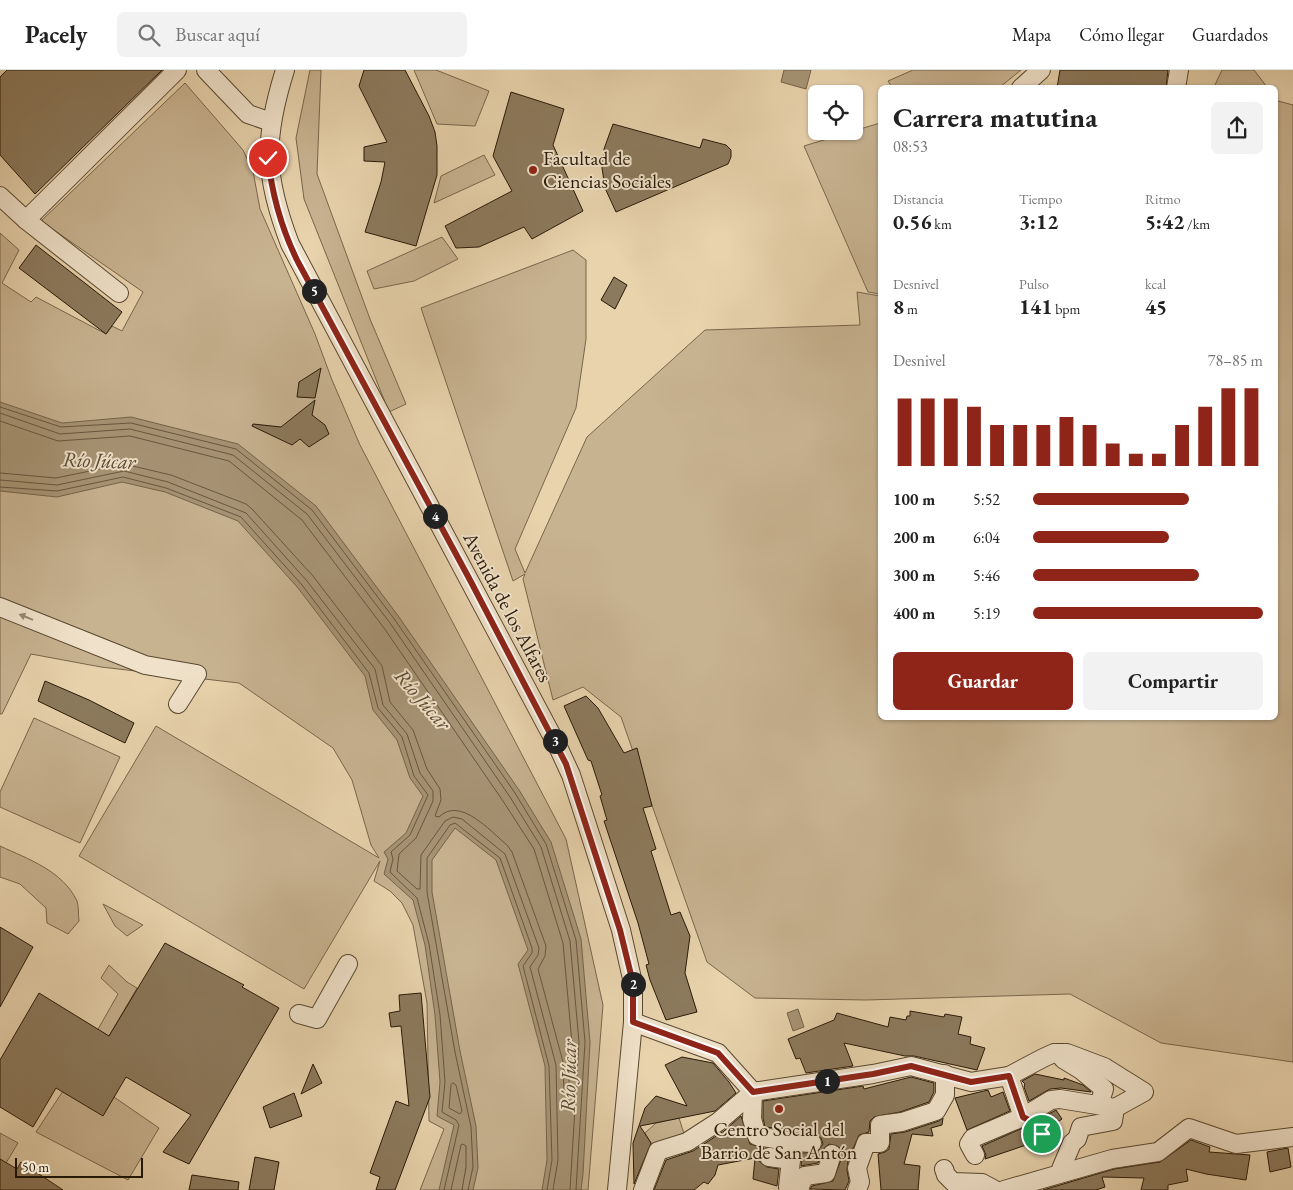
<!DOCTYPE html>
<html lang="es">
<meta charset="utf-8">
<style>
:root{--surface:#fff;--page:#f2f2f2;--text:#222;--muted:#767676;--line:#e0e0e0;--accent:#8f2418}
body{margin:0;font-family:"EB Garamond",serif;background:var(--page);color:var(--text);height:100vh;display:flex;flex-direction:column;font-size:19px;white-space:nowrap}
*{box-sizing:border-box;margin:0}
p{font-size:16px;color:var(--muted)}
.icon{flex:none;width:28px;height:28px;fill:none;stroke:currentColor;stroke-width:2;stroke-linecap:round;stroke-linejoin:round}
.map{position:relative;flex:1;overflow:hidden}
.details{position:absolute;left:878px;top:15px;width:400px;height:635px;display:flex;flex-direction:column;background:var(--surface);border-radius:8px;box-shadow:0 1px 4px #0004}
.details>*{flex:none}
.tools{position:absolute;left:808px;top:15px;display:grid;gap:10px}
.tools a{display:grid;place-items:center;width:55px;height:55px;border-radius:8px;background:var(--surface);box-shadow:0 1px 4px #0004;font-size:25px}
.scale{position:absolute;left:15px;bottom:12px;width:128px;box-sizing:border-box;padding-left:5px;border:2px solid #291907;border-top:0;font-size:14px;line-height:18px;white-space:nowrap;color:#291907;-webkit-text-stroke:4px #f0e2ca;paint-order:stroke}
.pin{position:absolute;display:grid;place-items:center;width:42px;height:42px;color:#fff;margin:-21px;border:2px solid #fff;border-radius:50%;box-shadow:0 1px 5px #0007}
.km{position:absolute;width:25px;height:25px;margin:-12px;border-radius:50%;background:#222;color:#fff;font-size:14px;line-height:25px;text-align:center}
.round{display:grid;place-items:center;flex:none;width:52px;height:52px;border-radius:8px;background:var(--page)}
.summary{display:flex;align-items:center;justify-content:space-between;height:85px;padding:0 15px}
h1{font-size:28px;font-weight:700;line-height:38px}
.stats{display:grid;grid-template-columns:repeat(3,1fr);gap:8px;height:85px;padding:5px 15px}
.stats div{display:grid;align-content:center}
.stats b{font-size:21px;font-weight:700}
.stats small{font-size:14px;font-weight:400}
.stats p{font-size:14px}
.chart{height:140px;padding:10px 15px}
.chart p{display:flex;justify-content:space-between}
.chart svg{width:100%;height:90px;margin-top:5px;stroke:var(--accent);stroke-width:6}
.button{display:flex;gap:10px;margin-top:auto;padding:10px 15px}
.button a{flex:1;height:58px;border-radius:8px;background:var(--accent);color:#fff;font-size:20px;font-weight:700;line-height:58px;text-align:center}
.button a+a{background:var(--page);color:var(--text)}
ul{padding:0 15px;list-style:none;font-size:16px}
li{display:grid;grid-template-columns:80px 60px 1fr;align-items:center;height:38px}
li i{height:12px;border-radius:6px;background:var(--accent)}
header{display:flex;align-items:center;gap:30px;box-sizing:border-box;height:70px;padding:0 25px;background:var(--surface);border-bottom:1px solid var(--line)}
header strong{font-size:24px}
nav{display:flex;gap:28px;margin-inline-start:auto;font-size:18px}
.search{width:350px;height:45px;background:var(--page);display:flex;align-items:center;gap:12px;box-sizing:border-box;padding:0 18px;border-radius:8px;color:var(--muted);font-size:19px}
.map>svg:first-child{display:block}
</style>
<header>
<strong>Pacely</strong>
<div class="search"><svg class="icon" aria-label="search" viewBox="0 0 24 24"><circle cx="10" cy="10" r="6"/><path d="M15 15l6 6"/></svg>Buscar aquí</div>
<nav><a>Mapa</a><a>Cómo llegar</a><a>Guardados</a></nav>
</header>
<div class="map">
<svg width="1293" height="1120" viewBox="0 0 1293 1120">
<rect width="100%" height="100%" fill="#e8d3ad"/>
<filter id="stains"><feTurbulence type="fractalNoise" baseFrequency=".004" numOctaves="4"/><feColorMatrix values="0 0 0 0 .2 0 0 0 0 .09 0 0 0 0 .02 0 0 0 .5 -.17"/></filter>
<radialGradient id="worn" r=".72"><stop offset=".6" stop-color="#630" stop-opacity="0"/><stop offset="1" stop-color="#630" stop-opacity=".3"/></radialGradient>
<g fill="#c8b391" stroke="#78664c">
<path d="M310 0H321L317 104 370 249 406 334 389 342 304 129 296 68Z"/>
<path d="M414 0H436L489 21 475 56 437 54Z"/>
<path d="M913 0H1021L1000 17H892L888 11Z"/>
<path d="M1222 0H1254L1267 17H1214Z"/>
<path d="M185 13 243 80 253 101 260 139 315 264 332 310 360 375 566 769 603 935 588 1120H420L444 1059 429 1051 427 933 413 855 402 833 390 821 374 811 380 791 304 919 79 786 156 656 379 788 371 775 352 710 333 678 239 613 101 597 31 584 2 644H0V163L19 180 2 213 31 232 36 227 106 264 112 256 122 261 143 222 41 151Z"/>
<path d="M1275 27 1278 31 1293 35V992L1161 973 1070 924 866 930 755 928 707 892 621 647 583 617 553 630 523 509 525 504 513 511 421 238 573 180 586 190V269L576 338 515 479 525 503 587 367 705 260 860 255 857 222 880 226V648H1275Z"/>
<path d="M880 53V224L868 222 804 76Z"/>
<path d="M484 85 495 105 434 133 441 106Z"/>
<path d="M442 167 458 189 414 211 374 219 367 201Z"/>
<path d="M34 648 120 687 80 773 0 737V722Z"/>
<path d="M0 776C28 789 63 801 77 831 79 837 78 845 79 851L68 864 47 853 46 838 20 814 0 807Z"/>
<path d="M103 834 143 855 127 866 115 856Z"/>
<path d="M109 895 127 912 137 918 73 1028 114 1027 159 1058 128 1110 36 1062 63 1021 118 924 101 908Z"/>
<path d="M679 1048 686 1070 654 1078 645 1063 656 1053Z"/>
<path d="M0 1063 18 1073 0 1103 2 1090 0 1089Z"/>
</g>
<g fill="#a79475" stroke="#756349">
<path d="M784 0H811L806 19 781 12Z"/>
<path d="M0 332 62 353 131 347 238 374 316 436 399 547 519 720 551 772 581 869 590 972 583 1104 581 1120H542L547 1090 545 996 518 894 528 880 496 790 455 758 432 790V822L460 981 476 1056 478 1098 473 1120H439L454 1055 437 1046 440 1012 435 945 425 875 413 830 384 804 388 789 384 782 406 763 423 726 410 708 397 670 373 640 365 606 298 518 238 451 165 422 122 412 57 427 0 421Z"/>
<path d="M798 939 804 957 793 961 787 943Z"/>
</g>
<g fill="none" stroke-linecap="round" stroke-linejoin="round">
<g stroke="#68563e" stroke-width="1">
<path d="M0 337 61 357 131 353 236 379 312 440 395 550 515 723 546 774 576 870 585 972 576 1120"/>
<path d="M0 343 60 364 130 359 233 385 307 444 390 553 510 727 541 777 570 871 579 972 570 1120"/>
<path d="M0 351 58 371 130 366 229 391 302 450 384 558 503 731 534 779 563 873 572 973 568 1024 564 1023 563 992 538 899 545 886 546 876 512 782 507 775C490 761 460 726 439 747L435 746 441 730 440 719 427 699 413 660 390 632 382 596 313 506 252 439 246 434 171 405 124 394 56 408 0 403"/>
<path d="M0 410 57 415 124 401 168 412 246 443 307 511 375 599 383 635 407 664 420 703 433 721V731L416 768 399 784 397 801 417 819H420L421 785 445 751 453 747 462 749 505 784 539 878 538 885 530 897 556 995 558 1090 553 1120"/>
<path d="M0 417 57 421 123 407 166 418 241 447 302 515 369 603 378 638 402 667 414 706 428 725 410 765 391 782 393 789 390 802 417 828 429 874 440 945 445 1012 442 1042 456 1050 459 1055 444 1120"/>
<path d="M453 1013 456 1015 462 1041 460 1044 449 1038 451 1015Z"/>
<path d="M451 1120 461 1075 463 1074 466 1076V1097L462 1120"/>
<path d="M468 1120 473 1097 471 1057 455 982 427 822V788L450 755 455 753 500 788 532 878V883L523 896 549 996 552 1090 547 1120"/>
</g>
</g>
<g fill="#8c7a5d" stroke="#291907">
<path d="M7 0H162L35 124 0 85V7Z"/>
<path d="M364 0H405L429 46 435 62 437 76V105L416 176 365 162 381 112 385 92 364 91V77L387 72 359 16Z"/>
<path d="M1060 0H1168L1166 18H1057Z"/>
<path d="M511 22 564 39 553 75 583 141 532 169 524 157 479 177 456 178 445 156 512 121 493 86Z"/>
<path d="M613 54 700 78 703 69 726 75 731 80V87L728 94 616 142 605 118 602 98 604 79Z"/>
<path d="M36 175 122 242 106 264 19 198Z"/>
<path d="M614 207 627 215 615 239 601 230Z"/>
<path d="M321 298 315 328 297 327 299 312Z"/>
<path d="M315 330 312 345 325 355 329 364 309 377 300 369 292 375 252 356 253 354 281 357Z"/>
<path d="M45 611 89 630 134 653 125 673 38 631Z"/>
<path d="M586 626 598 638 624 683 637 678 652 736 643 738 656 779 651 781 671 845 680 842 690 866 685 903 697 942 666 950 650 910 646 895 649 894 638 853 604 751 607 750 600 726 602 725 591 691 588 690 564 636Z"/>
<path d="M0 857 33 877 0 937Z"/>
<path d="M165 873 244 915 242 917 279 938 189 1094 163 1082 191 1045 126 1007 103 1046 56 1018 33 1057 0 1037V990L39 923 109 966Z"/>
<path d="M421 923 430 1027 395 1120H376L380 1107 370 1103 396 1031 409 1036 401 956 391 957 389 943 400 941 399 925Z"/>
<path d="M910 941 944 947 945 944 962 947 958 964 971 967 970 974 985 978 977 1000 914 986H905L844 973 853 996 806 1003 800 988 796 989 788 969 834 950 837 943 888 957 890 947 906 950 907 946H910Z"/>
<path d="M682 987 713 993 729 1012 736 1023 715 1041 640 1056 651 1073 634 1114 633 1073 645 1038 656 1026 687 1036 665 995Z"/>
<path d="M313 994 322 1013 301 1024Z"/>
<path d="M1035 1004 1064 1010V1008L1083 1015 1091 1022 1061 1018 1050 1019 1029 1031 1024 1017 1025 1014 1022 1011Z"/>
<path d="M911 1007 934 1013V1022L929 1032 900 1042 874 1047 870 1051 869 1062 859 1065 853 1079 845 1082 848 1091 847 1100 849 1111 845 1120 810 1119 812 1116 833 1111 842 1087V1081L839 1077 829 1074 822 1080 818 1093 801 1096 802 1083 817 1082 823 1074 821 1068 813 1062 765 1057 763 1048V1031L863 1016 864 1019Z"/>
<path d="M988 1020 991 1027 1003 1022 1010 1041 967 1060 955 1028Z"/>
<path d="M294 1023 302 1046 270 1058 263 1037Z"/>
<path d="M1056 1040 1062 1049 1050 1057 1043 1047Z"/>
<path d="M741 1046 750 1074 764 1078 759 1085V1091L767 1097 779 1099 777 1116 753 1109 755 1088 718 1095 715 1105 708 1114 704 1112 694 1120H654L666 1090 693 1081 724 1061Z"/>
<path d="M943 1048 942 1055 931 1058 933 1066 912 1064 904 1094 920 1096 918 1120H881L878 1084 885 1082 889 1079 891 1064 905 1062 939 1051Z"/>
<path d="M1023 1058 1035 1072 985 1089 986 1085 982 1076Z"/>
<path d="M1191 1070 1210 1077 1209 1082 1250 1085 1246 1110 1206 1104 1186 1099 1188 1111 1168 1115V1120H1141L1144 1108 1102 1107 1105 1117 1096 1120H1043L1114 1099 1160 1092Z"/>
<path d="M1288 1078 1291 1097 1270 1102 1267 1082Z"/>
<path d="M255 1087 279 1092 274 1120H249Z"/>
<path d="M0 1089 17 1099 21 1092 63 1120H0Z"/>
<path d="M192 1105 239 1112 238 1120H189Z"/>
</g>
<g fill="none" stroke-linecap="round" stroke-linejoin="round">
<g stroke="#594830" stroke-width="20">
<g id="minor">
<path d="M206 0 248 44 271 52"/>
<path d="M285 0C263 70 264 106 290 174L559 679 571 705 621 860 633 913V952L617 1120"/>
<path d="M1021 18 1041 0"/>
<path d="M1176 18 1179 0"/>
<path d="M0 126 26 150 119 223"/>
<path d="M26 150 177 0"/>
<path d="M0 537 145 595 197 604 178 634"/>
<path d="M299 944 317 949 348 894"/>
<path d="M633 952 718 983 753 1022 873 1004 911 996 971 1012 1009 1006 1043 988 1054 983H1067L1104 997 1144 1022 1115 1038 1060 1029 1051 1030 1023 1047 973 1068 969 1074 975 1085"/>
<path d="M1063 989 1081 1000 1104 1019 1099 1035"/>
<path d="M1009 1006 1023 1047C1033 1050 1037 1056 1042 1064"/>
<path d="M753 1022 752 1049 757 1066 793 1072 791 1090 769 1087"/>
<path d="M793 1072 812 1073"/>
<path d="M791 1090 788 1117 799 1118 800 1120"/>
<path d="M944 1099 946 1105 953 1112 982 1113 995 1120"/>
<path d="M1061 1099 1072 1073 1077 1069 1081 1057 1113 1051 1115 1038"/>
<path d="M799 1118 805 1106 826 1103 832 1084"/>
<path d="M643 1120 658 1081 687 1072 718 1052 753 1022"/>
<path d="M857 1120 860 1112 857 1098 866 1073H880V1055L902 1052 936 1041 945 1025V1004"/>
<path d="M1004 1120 1112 1089 1158 1082 1189 1058 1236 1074 1293 1067"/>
</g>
</g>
<use href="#minor" stroke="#f0e2ca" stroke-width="18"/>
</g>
<defs><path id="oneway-solid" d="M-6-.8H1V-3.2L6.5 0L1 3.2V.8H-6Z" transform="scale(1.25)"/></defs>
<use fill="#968872" href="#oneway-solid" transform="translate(26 547) rotate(-158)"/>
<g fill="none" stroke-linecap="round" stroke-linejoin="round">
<g stroke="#fff" stroke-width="10">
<path id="route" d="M268 88C272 125 282 160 298 192L470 510 566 694 620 860 633 913V952L718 983 753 1022 873 1004 911 996 971 1012 1009 1006 1023 1047 1036 1054 1042 1064"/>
</g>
<use href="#route" stroke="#8f2418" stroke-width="6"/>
</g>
<g fill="#8f2418" stroke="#f0e2ca" stroke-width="2">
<circle cx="533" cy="100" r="5"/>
<circle cx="779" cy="1039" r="5"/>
</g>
<g text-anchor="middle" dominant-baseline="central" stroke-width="4" stroke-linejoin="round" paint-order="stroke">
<g font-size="20" fill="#291907" stroke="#f0e2ca" text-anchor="start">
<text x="543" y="88">Facultad de<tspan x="543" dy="23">Ciencias Sociales</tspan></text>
<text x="779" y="1059" text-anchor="middle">Centro Social del<tspan x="779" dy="23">Barrio de San Antón</tspan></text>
</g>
<g font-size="20" fill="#291907" stroke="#f0e2ca">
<text transform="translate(508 537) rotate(62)">Avenida de los Alfares</text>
</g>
<g font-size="21" font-style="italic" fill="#5b4a33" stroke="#f0e2ca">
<text transform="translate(99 390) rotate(2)">Río Júcar</text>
<text transform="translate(423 629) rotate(49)">Río Júcar</text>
<text transform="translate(568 1006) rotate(-89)">Río Júcar</text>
</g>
</g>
<rect width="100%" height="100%" filter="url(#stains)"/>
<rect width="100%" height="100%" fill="url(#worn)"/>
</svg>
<div class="tools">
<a><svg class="icon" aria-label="locate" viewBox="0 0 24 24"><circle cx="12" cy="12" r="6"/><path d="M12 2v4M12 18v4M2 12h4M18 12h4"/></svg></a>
</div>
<div class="scale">50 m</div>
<div class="pin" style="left:1042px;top:1064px;background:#1e9e55"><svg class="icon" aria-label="arrive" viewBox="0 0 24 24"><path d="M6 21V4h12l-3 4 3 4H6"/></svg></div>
<div class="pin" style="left:268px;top:88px;background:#d93025"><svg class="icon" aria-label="check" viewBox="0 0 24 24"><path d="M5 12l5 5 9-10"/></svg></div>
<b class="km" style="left:827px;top:1011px">1</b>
<b class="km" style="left:633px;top:914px">2</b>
<b class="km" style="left:555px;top:671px">3</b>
<b class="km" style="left:435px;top:446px">4</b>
<b class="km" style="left:314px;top:221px">5</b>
<section class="details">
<div class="summary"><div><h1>Carrera matutina</h1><p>08:53</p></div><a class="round"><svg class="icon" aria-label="share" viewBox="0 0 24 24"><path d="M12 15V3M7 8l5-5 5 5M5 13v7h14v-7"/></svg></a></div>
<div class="stats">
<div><p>Distancia</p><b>0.56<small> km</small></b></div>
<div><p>Tiempo</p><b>3:12</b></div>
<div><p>Ritmo</p><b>5:42<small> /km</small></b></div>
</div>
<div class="stats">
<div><p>Desnivel</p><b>8<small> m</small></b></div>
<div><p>Pulso</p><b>141<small> bpm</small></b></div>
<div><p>kcal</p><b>45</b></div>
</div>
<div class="chart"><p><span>Desnivel</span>78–85 m</p>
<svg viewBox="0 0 160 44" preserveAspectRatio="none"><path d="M5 44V11M15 44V11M25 44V11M35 44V15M45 44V24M55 44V24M65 44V24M75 44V20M85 44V24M95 44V33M105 44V38M115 44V38M125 44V24M135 44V15M145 44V6M155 44V6"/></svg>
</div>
<ul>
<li><b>100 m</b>5:52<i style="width:68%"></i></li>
<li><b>200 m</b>6:04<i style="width:59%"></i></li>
<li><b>300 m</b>5:46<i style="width:72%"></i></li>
<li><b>400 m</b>5:19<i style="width:100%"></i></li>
</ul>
<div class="button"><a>Guardar</a><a>Compartir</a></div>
</section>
</div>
